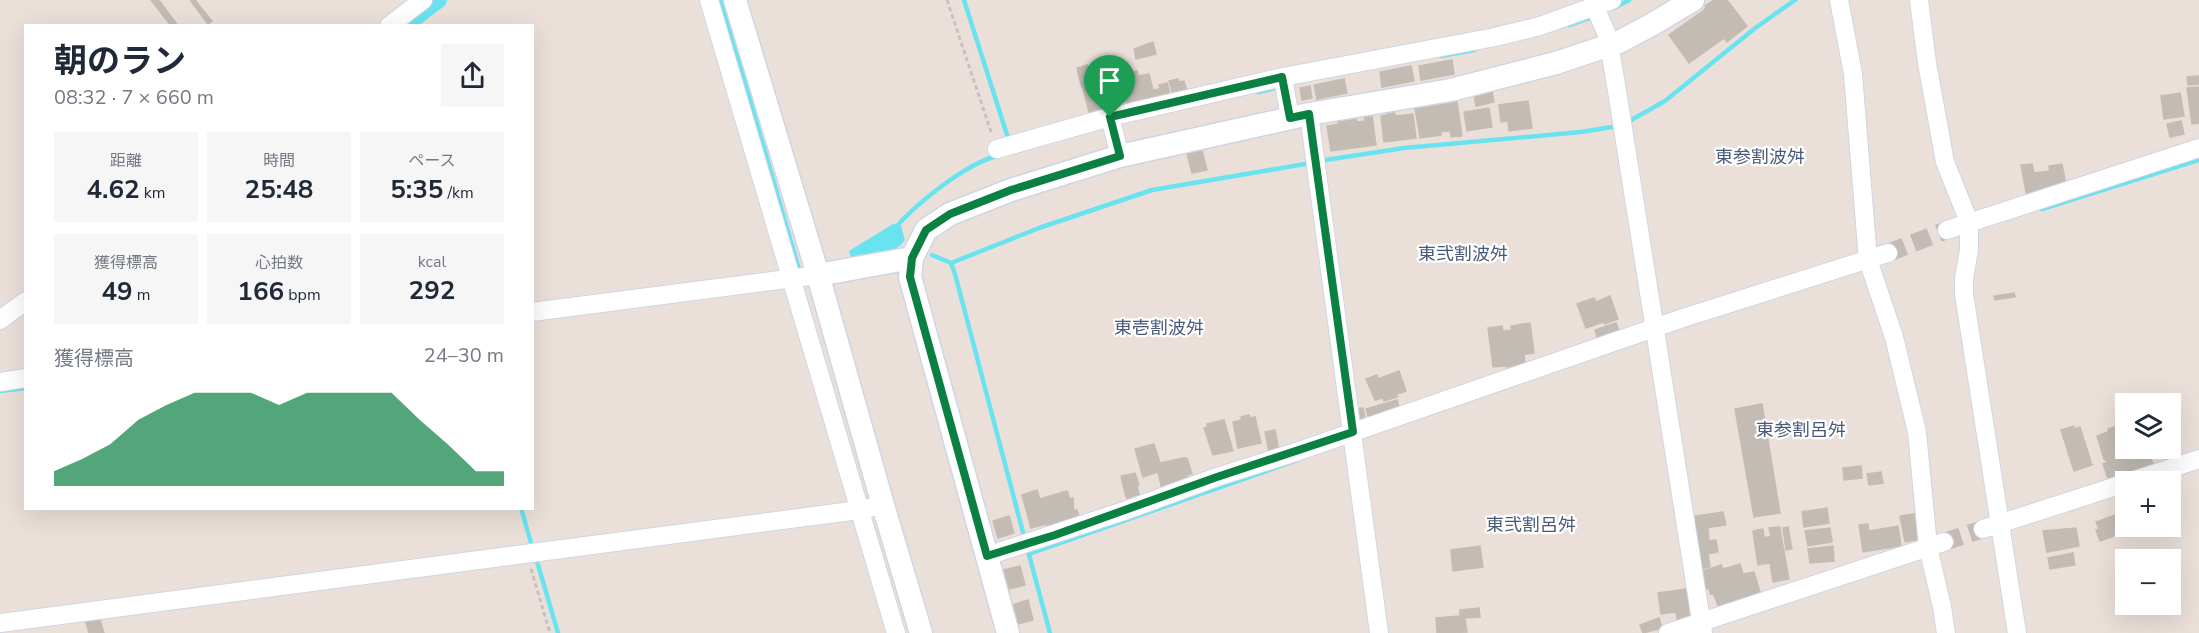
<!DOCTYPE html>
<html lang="ja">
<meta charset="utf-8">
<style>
:root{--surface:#fff;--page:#f6f6f7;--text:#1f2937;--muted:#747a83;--accent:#0b8043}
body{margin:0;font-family:"Nunito Sans","Noto Sans JP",sans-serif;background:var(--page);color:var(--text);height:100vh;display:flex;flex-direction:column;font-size:22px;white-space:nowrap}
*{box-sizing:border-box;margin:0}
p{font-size:20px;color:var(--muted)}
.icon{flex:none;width:33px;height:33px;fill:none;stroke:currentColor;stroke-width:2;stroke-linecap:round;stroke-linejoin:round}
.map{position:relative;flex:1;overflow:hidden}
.details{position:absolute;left:24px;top:24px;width:510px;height:486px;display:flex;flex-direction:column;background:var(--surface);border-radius:0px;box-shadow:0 6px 24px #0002}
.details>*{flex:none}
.tools{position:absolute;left:2115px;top:393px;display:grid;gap:12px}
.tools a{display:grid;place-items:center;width:66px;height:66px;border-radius:0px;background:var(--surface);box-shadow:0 6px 24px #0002;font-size:30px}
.pin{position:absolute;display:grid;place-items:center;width:51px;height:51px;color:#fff;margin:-62px -26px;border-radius:50% 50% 50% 0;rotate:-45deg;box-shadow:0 0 6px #0007}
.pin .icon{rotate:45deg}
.round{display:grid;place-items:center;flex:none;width:63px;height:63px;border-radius:0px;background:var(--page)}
.overview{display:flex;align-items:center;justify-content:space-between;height:102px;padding:0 30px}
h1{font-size:33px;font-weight:700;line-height:45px}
.stats{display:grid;grid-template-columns:repeat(3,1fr);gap:9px;height:102px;padding:6px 30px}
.stats div{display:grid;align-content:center;border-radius:0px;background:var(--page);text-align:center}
.stats b{font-size:26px;font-weight:700}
.stats small{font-size:16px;font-weight:400}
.stats p{font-size:16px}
.chart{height:168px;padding:12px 30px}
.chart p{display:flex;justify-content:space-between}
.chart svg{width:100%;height:108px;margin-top:6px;fill:var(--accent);opacity:.7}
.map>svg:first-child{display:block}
</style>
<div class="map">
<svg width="2199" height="633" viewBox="0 0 2199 633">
<rect width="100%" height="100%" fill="#ebe0d9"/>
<path fill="#69e3f0" d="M893 224 901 226 905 240C893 256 871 257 852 261L849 251Z"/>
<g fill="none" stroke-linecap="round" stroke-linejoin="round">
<g stroke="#69e3f0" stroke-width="4.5">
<path d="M721 0 800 273"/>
<path d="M964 0 1009 141"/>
<path d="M1614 8 1629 0"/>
<path d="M1569 25 1595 16"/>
<path d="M1441 56 1474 50"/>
<path d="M1258 92 1280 87"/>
<path d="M1626 123 1665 101 1754 29 1795 0"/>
<path d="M1319 161 1404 148 1581 132 1618 126"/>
<path d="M2042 209 2199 160"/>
<path d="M895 228C916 204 965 164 997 156"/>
<path d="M932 255 951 263 955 274 1025 540"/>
<path d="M951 263 1039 228 1152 190 1311 163"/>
<path d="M0 391 26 388"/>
<path d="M521 508 533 550"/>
<path d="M1028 551 1050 633"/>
<path d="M1029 554 1295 461"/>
<path d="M536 558 558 633"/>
</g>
<path stroke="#69e3f0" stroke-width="16" d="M405 26 439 0"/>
</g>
<g fill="#c2bcb5" stroke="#c6bcb3" stroke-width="1.5">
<path d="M151 0H159L178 26H171Z"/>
<path d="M190 0H195L212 21 208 24Z"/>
<path d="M1714 0H1727L1747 26 1727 42 1703 11 1706 8 1705 6Z"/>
<path d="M1703 11 1724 38 1689 63 1669 35Z"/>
<path d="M1153 42 1156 54 1136 59 1134 49Z"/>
<path d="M1120 58 1127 101 1112 105 1102 62Z"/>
<path d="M1452 60 1454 74 1421 80 1419 66Z"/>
<path d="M1087 65 1089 74 1079 77 1077 68Z"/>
<path d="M1411 66 1414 81 1382 87 1380 72Z"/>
<path d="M1137 71 1138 76 1149 74 1153 90 1160 89 1159 85 1167 83 1172 101 1128 111 1121 74Z"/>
<path d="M1089 74 1092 84 1082 87 1079 77Z"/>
<path d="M2199 76V84L2188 85 2187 77Z"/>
<path d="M1178 79 1179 82 1184 81 1187 91 1173 95 1169 81Z"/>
<path d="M1344 79 1347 93 1317 99 1314 85Z"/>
<path d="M1097 85 1103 108 1089 112 1083 88Z"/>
<path d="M1310 86 1312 98 1302 100 1300 88Z"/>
<path d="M2199 87V123L2192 124 2187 88Z"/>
<path d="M1492 91 1494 102 1476 106 1474 95Z"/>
<path d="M2180 93 2184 116 2164 119 2161 96Z"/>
<path d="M1528 101 1532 128 1509 131 1508 121 1501 122 1499 105Z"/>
<path d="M1457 102 1461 129 1441 132 1437 105Z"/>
<path d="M1437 105 1441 135 1420 138 1415 108Z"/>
<path d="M1489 108 1492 127 1467 131 1464 112Z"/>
<path d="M1393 110 1396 116 1413 114 1416 138 1384 142 1381 116 1387 115V111Z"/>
<path d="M1372 115 1376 145 1368 146 1364 116Z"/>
<path d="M1356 118 1357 122 1365 121 1368 146 1331 151 1327 126 1338 124V121Z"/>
<path d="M2181 121 2184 134 2170 137 2167 124Z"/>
<path d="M1461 129 1462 136 1451 137 1450 131Z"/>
<path d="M1202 150 1207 170 1192 173 1187 153Z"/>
<path d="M2032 164 2034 173 2050 171 2049 166 2062 164 2066 185 2027 197 2021 165Z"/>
<path d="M2014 293 2015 297 1995 300 1994 296Z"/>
<path d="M1610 296 1618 319 1605 324 1603 322 1586 328 1577 304 1594 298 1596 302Z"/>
<path d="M1530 323 1534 353 1506 357 1507 366 1493 367 1488 328 1502 326 1503 331 1512 330 1511 326Z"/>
<path d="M1616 323 1620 333 1598 340 1595 330Z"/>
<path d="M1524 354 1525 365 1507 367 1506 357Z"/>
<path d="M1399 371 1406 391 1397 394V397L1384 401 1383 398 1375 400 1366 379 1377 375 1378 379Z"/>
<path d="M1397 400 1400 410 1369 420 1366 409Z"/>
<path d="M1762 404 1780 513 1754 517 1735 409Z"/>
<path d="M1363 408 1365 419 1356 420 1355 409Z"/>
<path d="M1249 415 1250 418 1255 417 1261 443 1238 448 1233 422 1242 420 1241 417Z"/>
<path d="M1224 420 1233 451 1213 455 1204 428 1208 427 1207 424Z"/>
<path d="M2074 426V429L2080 427 2092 465 2074 471 2061 430Z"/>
<path d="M2117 426 2118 431 2126 429V448H2145L2153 463 2149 467 2109 481 2103 464 2108 462 2104 459 2097 436 2108 432V429Z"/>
<path d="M1275 430 1279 451 1269 453 1265 432Z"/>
<path d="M1154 444 1160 463 1183 458H1187L1192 474 1187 475 1190 483 1162 489 1158 472 1143 477 1135 449Z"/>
<path d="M1861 466 1862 478 1844 480 1843 468Z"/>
<path d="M1881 472 1883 483 1869 485 1867 474Z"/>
<path d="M1135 473 1139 485 1124 489 1121 476Z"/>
<path d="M1137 485 1138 491 1126 496 1124 489Z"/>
<path d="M1037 490 1040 499 1067 491 1070 499 1073 498 1074 511 1077 510 1080 521 1048 530 1046 524 1031 528 1022 495Z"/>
<path d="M1138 491 1141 500 1129 504 1126 496Z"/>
<path d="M1827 508 1829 523 1804 527 1802 512Z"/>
<path d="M1723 512 1726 525 1692 530 1690 517Z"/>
<path d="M1918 513 1923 539 1905 542 1900 516Z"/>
<path d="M2121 513 2128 531 2100 541 2096 530 2099 529 2096 522Z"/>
<path d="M1009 516 1014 533 998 538 993 521Z"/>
<path d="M1868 524 1869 531 1898 526 1901 546 1863 552 1859 525Z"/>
<path d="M1780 527 1781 535 1771 536 1769 528Z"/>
<path d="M1788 527 1792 549 1786 550 1783 528Z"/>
<path d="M1708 528 1709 541 1693 543 1692 530Z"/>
<path d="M1830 528 1832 542 1808 546 1805 531Z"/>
<path d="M2076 528 2079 546 2047 552 2043 531Z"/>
<path d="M1763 529 1764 537 1754 539 1753 531Z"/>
<path d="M1781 535 1789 579 1773 582 1770 563 1758 565 1754 539Z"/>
<path d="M1716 540 1718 552 1708 554 1710 567 1697 570 1693 543Z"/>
<path d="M1480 546 1483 567 1453 571 1451 550Z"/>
<path d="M1833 546 1834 561 1810 563 1808 549Z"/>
<path d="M2073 553 2075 565 2050 569 2048 558Z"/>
<path d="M1740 564 1743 574 1754 572 1761 595 1719 608 1714 595 1710 594 1709 588 1702 590 1698 573 1721 565 1723 569Z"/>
<path d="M1020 566 1025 585 1009 589 1003 570Z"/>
<path d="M1686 589 1690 617 1677 619 1676 612 1661 614 1658 593Z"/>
<path d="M1028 600 1033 620 1017 624 1012 605Z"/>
<path d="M1479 608 1480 617 1465 618 1467 632 1437 633 1436 618 1460 616V610Z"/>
<path d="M99 616 104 633H89L85 620Z"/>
<path d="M1659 618 1662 628 1643 633 1640 625Z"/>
</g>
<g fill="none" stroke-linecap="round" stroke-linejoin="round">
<g stroke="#c4bbb6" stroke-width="18" stroke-dasharray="18 9" stroke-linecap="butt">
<path d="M1888 253 1947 230"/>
<path d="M1944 542 1983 529"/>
</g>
<g stroke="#cfd5e2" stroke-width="20">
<g id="minor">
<path d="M709 0 896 633"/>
<path d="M1839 0 1853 74 1868 260 1894 337 1917 432 1928 547 1942 607 1946 633"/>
<path d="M1919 0 1927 63 1945 162 1969 222V250L1964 278V294L2017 633"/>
<path d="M1595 7 1608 37 1618 97 1703 633"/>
<path d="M389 26 423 0"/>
<path d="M1283 77 1290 118"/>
<path d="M1309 114 1379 633"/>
<path d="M1110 117 1120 156"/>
<path d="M997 149 1110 117 1283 77 1495 37 1540 26 1612 0"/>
<path d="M1947 230 2199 148"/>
<path d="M532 312 818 275"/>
<path d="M0 320 26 301"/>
<path d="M0 382 26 378"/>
<path d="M2129 482 2199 459"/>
<path d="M1983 529 2126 483"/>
<path d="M987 556 1124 511 1217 477 1293 453 1683 318 1888 253"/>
<path d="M0 623 859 510 883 505"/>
<path d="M1668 633 1944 542"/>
</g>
</g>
<g stroke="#cfd5e2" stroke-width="25">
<g id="tertiary">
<path d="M735 0 818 275 883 505 921 633"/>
<path d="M912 258 910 277 1008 633"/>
<path d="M818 275 912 258 926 230 950 214 1011 190 1120 156 1309 114 1451 90 1556 63 1619 42 1651 25 1693 0"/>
</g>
</g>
<g stroke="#c3c3c3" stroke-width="3" stroke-dasharray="4.5 3" stroke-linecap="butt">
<path d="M947 0 992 135"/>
<path d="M531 569 550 633"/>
</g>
<use href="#minor" stroke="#fff" stroke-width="18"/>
<use href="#tertiary" stroke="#fff" stroke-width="22"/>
</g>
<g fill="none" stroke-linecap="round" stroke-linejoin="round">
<g stroke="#fff" stroke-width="12">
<path id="route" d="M1282 77 1290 118 1309 114 1353 432 1217 477 1055 535 987 556 910 277 912 258 926 230 950 214 1011 190 1120 156 1110 117Z"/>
</g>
<use href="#route" stroke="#0b8043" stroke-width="8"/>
</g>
<g text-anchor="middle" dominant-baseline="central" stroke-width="4.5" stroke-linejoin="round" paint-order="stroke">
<g font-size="18" fill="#485979" stroke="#fff">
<text x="1760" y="157">東参割波舛</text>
<text x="1463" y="254">東弐割波舛</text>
<text x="1159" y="328">東壱割波舛</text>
<text x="1801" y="430">東参割呂舛</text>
<text x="1531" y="525">東弐割呂舛</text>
</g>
</g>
</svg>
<div class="tools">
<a><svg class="icon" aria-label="layers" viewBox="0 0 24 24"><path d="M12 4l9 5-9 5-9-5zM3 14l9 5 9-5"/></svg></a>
<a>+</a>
<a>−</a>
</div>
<div class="pin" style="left:1110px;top:117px;background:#1e9e55"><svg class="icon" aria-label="arrive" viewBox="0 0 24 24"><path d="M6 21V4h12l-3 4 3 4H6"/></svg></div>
<section class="details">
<div class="overview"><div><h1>朝のラン</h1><p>08:32 · 7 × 660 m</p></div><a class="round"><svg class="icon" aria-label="share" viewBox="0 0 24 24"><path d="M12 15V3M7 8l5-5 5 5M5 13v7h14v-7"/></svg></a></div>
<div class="stats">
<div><p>距離</p><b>4.62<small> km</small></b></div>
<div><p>時間</p><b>25:48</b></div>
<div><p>ペース</p><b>5:35<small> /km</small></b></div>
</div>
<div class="stats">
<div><p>獲得標高</p><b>49<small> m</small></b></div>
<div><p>心拍数</p><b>166<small> bpm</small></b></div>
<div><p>kcal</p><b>292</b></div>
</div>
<div class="chart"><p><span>獲得標高</span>24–30 m</p>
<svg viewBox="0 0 160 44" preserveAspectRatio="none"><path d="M0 44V38L10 33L20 27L30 17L40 11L50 6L60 6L70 6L80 11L90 6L100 6L110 6L120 6L130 17L140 27L150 38L160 38V44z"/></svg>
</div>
</section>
</div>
